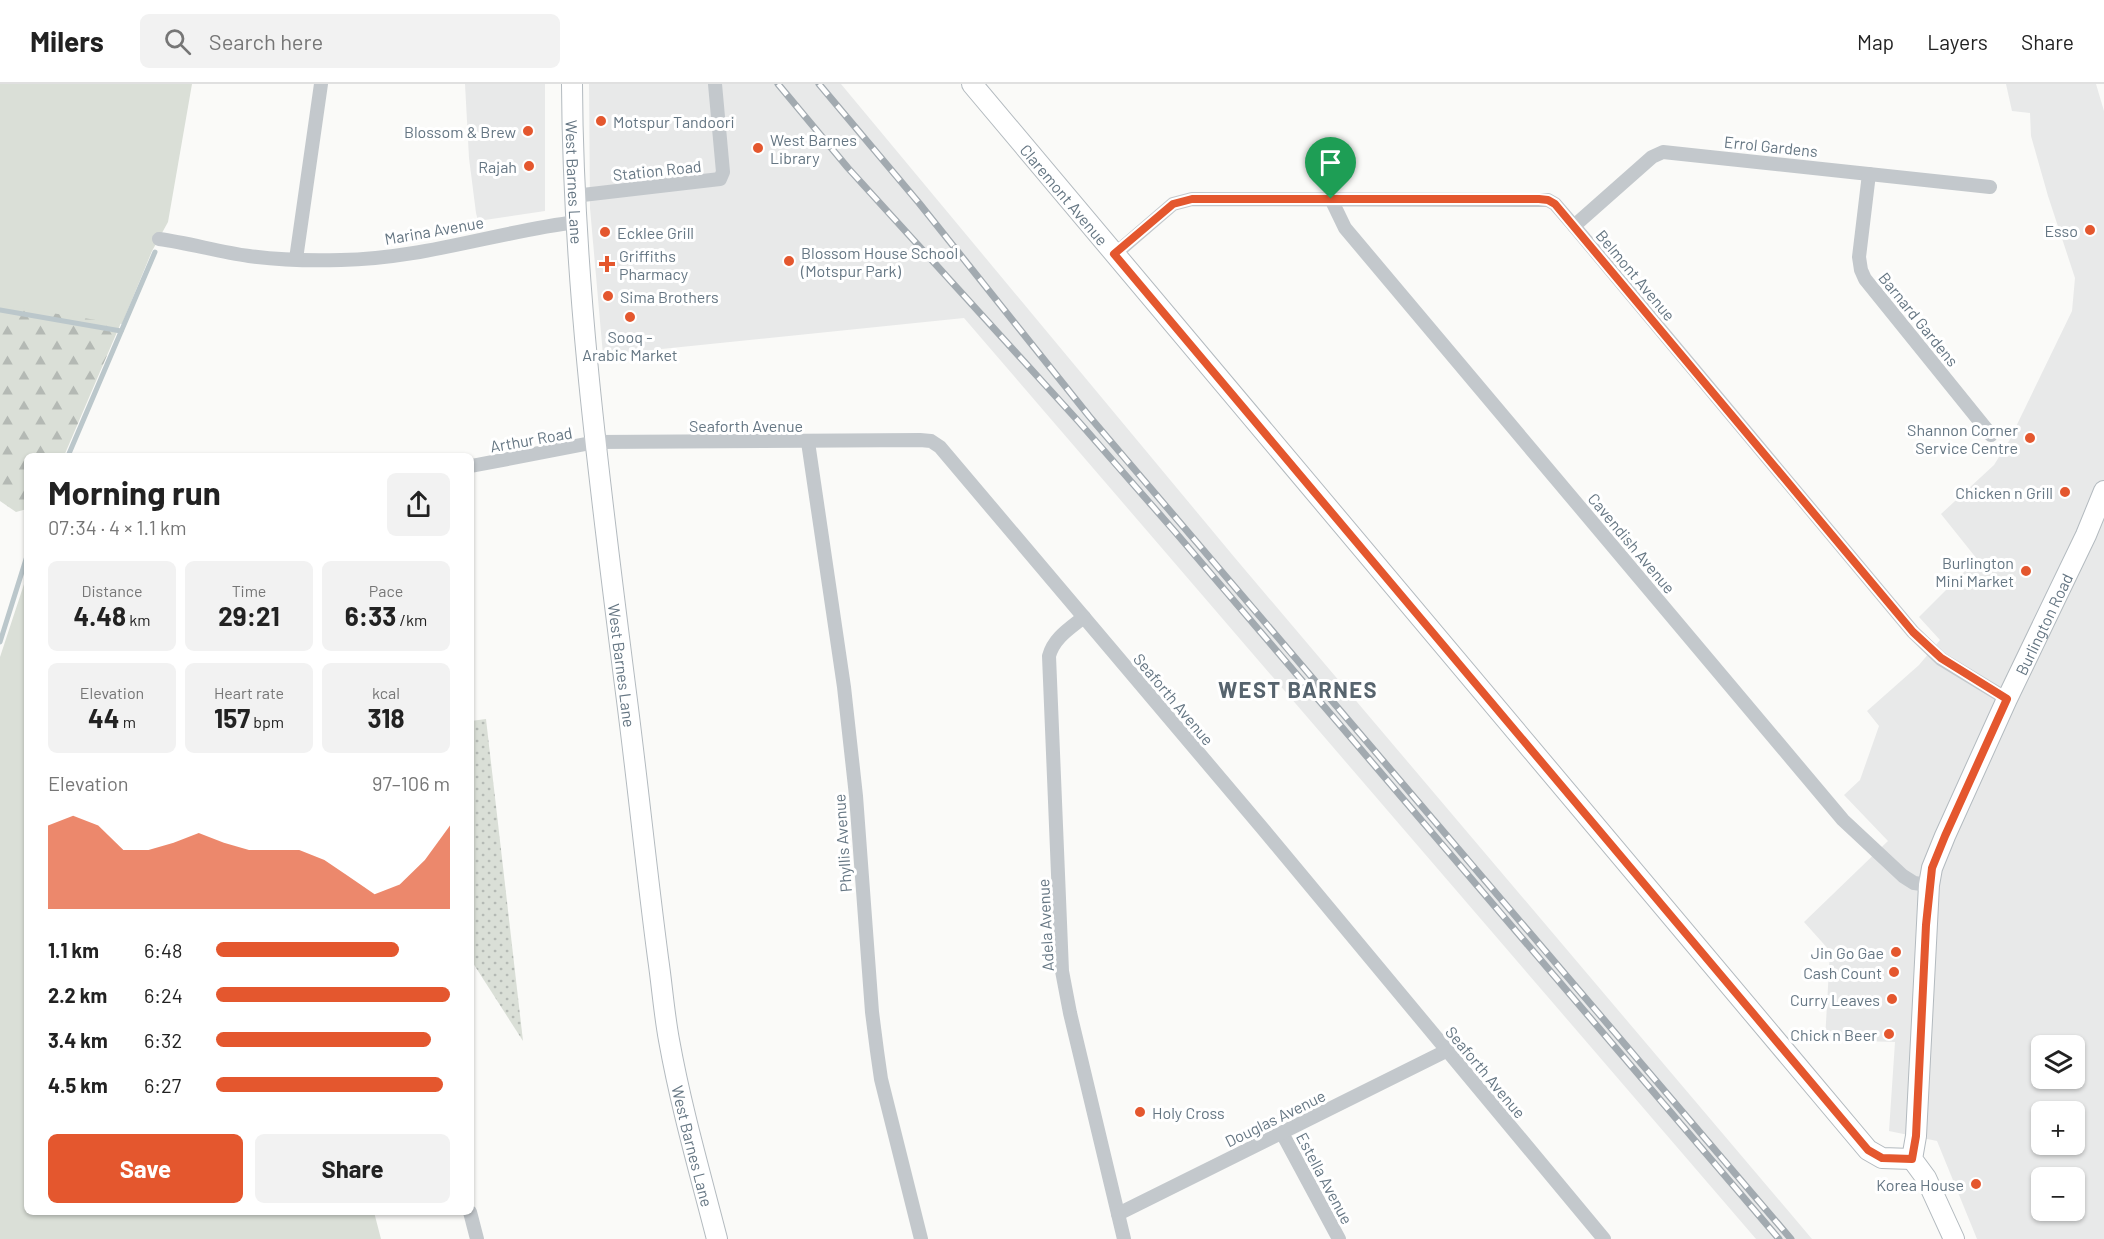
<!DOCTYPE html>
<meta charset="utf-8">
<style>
:root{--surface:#fff;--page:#f2f2f2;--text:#222;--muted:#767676;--line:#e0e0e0;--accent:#e4572e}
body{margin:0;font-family:Barlow,sans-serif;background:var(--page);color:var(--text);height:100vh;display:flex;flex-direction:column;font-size:22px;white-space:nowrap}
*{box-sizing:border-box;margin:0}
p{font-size:20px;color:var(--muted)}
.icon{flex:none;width:33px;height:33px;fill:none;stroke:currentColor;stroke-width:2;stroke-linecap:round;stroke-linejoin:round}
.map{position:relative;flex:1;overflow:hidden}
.panel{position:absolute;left:24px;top:369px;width:450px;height:762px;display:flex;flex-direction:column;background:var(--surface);border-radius:9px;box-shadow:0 2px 4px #0004}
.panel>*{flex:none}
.fabs{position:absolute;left:2031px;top:951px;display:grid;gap:12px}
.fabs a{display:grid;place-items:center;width:54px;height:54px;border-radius:9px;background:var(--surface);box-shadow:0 2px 4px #0004;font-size:30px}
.pin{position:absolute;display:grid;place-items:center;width:51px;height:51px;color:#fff;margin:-62px -26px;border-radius:50% 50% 50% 0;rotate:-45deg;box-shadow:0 0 6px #0007}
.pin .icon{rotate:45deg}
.round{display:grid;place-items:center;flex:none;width:63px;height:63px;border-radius:9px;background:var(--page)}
.headline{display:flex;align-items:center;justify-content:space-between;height:102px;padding:0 24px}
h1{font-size:33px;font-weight:700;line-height:45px}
.stats{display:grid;grid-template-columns:repeat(3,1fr);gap:9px;height:102px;padding:6px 24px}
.stats div{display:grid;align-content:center;border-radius:9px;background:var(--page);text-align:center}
.stats b{font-size:26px;font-weight:700}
.stats small{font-size:16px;font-weight:400}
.stats p{font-size:16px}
.chart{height:168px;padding:12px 24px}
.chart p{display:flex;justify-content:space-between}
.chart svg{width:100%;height:108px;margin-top:6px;fill:var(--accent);opacity:.7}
.button{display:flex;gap:12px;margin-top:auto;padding:12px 24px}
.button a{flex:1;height:69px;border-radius:9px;background:var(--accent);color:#fff;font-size:24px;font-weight:700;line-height:69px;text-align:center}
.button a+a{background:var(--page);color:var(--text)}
ul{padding:0 24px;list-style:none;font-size:20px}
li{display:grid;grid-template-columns:96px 72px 1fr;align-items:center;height:45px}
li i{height:15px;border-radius:8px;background:var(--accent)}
header{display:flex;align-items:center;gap:36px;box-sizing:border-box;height:84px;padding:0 30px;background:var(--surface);border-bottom:2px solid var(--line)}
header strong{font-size:28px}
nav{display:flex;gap:33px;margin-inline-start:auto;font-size:21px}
.search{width:420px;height:54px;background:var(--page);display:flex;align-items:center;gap:15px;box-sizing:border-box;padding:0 21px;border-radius:9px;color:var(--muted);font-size:22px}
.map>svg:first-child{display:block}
</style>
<header>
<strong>Milers</strong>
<div class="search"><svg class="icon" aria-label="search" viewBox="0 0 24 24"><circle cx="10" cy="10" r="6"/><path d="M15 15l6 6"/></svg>Search here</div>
<nav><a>Map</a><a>Layers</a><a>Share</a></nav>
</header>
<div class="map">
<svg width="2104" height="1155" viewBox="0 0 2104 1155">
<defs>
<pattern id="grass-dots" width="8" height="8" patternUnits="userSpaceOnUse" patternTransform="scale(1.5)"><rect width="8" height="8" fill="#dadfd7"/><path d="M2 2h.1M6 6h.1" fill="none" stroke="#b4b9b4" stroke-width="1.8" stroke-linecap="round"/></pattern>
<pattern id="forest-firs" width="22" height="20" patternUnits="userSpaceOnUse" patternTransform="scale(1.5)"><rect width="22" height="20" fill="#dadfd7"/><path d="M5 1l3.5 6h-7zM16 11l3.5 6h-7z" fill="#b4b9b4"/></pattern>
</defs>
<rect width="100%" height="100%" fill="#fafaf8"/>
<g fill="#e8e9e9" fill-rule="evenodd">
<path d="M465 0H545V127L478 137 476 129 469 74Z"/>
<path d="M589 0H841L1235 474 1812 1155H1756L964 234 603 271 590 124Z"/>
<path d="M2006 0H2096L2104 27V1155H1977L1937 1057 1889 1047 1895 958 1825 956 1830 867 1804 838 1888 757 1844 711 1860 696 1879 642 1867 627 1919 581 1940 556 1919 533 1977 475 1941 430 1994 381 2009 357 2072 227 2075 194 2048 112 2031 52 2030 29 2012 27ZM2042 962H2074V994H2042ZM2042 1028H2074V1060H2042ZM2042 1094H2074V1126H2042Z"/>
</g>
<path fill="url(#grass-dots)" d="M486 635 523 957 471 876V637Z"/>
<path fill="url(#forest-firs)" d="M0 212 123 234 64 372H27V425L16 428 0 417Z"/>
<g fill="#dadfd7">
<path d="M0 0H192L168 138 152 167 122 240 0 221Z"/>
<path d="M27 491V1128H374L381 1155H0V573Z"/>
</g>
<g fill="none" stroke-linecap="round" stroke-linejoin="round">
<g stroke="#bbc7cb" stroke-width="5">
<path d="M0 226 121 247"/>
<path d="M68 372 155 168"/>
<path d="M0 558 27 472"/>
</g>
<g stroke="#b3babf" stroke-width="22">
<g id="secondary">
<path id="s1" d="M572 0C573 201 600 402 625 601 637 692 646 783 658 874 662 901 664 929 669 956 681 1023 700 1089 717 1155"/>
<path id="s2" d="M972 0 1868 1066 1882 1074 1912 1075"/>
<path id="s3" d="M1954 1155 1926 1094 1912 1075 1916 1052 1929 801 1932 784 1945 752 2007 615 2086 451 2104 407"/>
</g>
</g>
<g stroke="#c3c8cc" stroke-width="14">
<path d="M1869 90 1859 173 1861 186 1865 195 1991 351"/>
<path d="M574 112 720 95 723 88 715 0"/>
<path d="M1331 115 1345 144 1843 736 1903 792 1914 799 1929 801"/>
<path d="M1574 142 1652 73 1663 68 1990 103"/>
<path d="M159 155C189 159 219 168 249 172 279 176 310 177 341 176 421 175 497 148 576 138"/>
<path d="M1115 170 1173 120 1192 115 1548 116 1555 120 1574 142 1913 548 1941 575 2007 615"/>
<path d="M296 175 321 0"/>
<path d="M808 358 844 603 856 712 872 928 877 967 881 995 921 1155"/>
<path d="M471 382 596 358 920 356 931 357 940 363 1263 745 1604 1155"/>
<path d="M1084 533C1069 545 1054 554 1049 572L1062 887 1070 929 1124 1155"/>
<path d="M1282 1049 1339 1155"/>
<path d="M470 1128 477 1155"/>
<path d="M1118 1130 1446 967"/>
</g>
<use href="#secondary" stroke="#fff" stroke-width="20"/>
<g stroke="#a2aab0" stroke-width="7">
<g id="rail">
<path d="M778 0 848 84 1079 338 1176 449 1779 1155"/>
<path d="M819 0 919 119 1089 332 1791 1155"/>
</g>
</g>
<use href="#rail" stroke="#fff" stroke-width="4.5" stroke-dasharray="14" stroke-linecap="butt"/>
</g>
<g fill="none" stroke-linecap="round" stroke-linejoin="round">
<g stroke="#fff" stroke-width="12">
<path id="route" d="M1192 115H1539L1548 116 1555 120 1913 548 1941 574 2007 615 1945 752 1932 784 1926 841 1916 1052 1912 1075 1882 1074 1868 1066 1114 170 1173 120Z"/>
</g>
<use href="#route" stroke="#e4572e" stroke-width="8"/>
</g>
<g fill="#e4572e" stroke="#fff" stroke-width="2">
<circle cx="601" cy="37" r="6"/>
<circle cx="528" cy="47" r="6"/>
<circle cx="758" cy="64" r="6"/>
<circle cx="529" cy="82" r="6"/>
<circle cx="2090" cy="146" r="6"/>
<circle cx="605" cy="148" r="6"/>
<circle cx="789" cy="177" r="6"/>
<path d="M604 171h6v6h6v6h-6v6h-6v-6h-6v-6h6z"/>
<circle cx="608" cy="212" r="6"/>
<circle cx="630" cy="233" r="6"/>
<circle cx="2030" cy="354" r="6"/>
<circle cx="2065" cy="408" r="6"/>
<circle cx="2026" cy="487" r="6"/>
<circle cx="1896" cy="868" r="6"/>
<circle cx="1894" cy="888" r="6"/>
<circle cx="1892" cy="915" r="6"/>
<circle cx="1889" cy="950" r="6"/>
<circle cx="1140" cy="1028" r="6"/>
<circle cx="1976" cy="1100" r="6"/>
</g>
<g text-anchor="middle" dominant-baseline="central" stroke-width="6" stroke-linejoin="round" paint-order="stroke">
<g font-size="16" fill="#657683" stroke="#fff" text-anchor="end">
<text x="613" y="37" text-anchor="start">Motspur Tandoori</text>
<text x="516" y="47">Blossom &amp; Brew</text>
<text x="770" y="55" text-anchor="start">West Barnes<tspan x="770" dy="18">Library</tspan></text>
<text x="517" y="82">Rajah</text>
<text x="2078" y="146">Esso</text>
<text x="617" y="148" text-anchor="start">Ecklee Grill</text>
<text x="801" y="168" text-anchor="start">Blossom House School<tspan x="801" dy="18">(Motspur Park)</tspan></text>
<text x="619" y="171" text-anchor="start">Griffiths<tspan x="619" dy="18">Pharmacy</tspan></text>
<text x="620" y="212" text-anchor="start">Sima Brothers</text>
<text x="630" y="252" text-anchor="middle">Sooq -<tspan x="630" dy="18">Arabic Market</tspan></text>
<text x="2018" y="345">Shannon Corner<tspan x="2018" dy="18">Service Centre</tspan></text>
<text x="2053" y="408">Chicken n Grill</text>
<text x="2014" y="478">Burlington<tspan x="2014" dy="18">Mini Market</tspan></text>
<text x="1884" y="868">Jin Go Gae</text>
<text x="1882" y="888">Cash Count</text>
<text x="1880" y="915">Curry Leaves</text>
<text x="1877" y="950">Chick n Beer</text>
<text x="1152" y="1028" text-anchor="start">Holy Cross</text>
<text x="1964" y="1100">Korea House</text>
</g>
<g font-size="16" fill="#657683" stroke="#fff">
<text transform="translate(1771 62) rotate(6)">Errol Gardens</text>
<text transform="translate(657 86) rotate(-6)">Station Road</text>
<text stroke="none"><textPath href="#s1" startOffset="98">West Barnes Lane</textPath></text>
<text stroke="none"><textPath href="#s2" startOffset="144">Claremont Avenue</textPath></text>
<text transform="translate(434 146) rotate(-10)">Marina Avenue</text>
<text transform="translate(1636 191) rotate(50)">Belmont Avenue</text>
<text transform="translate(1919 235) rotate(51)">Barnard Gardens</text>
<text x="746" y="341">Seaforth Avenue</text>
<text transform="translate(531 355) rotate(-10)">Arthur Road</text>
<text transform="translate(1632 459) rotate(50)">Cavendish Avenue</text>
<text stroke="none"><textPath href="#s3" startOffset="651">Burlington Road</textPath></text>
<text stroke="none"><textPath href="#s1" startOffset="584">West Barnes Lane</textPath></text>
<text transform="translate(1174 615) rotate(50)">Seaforth Avenue</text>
<text transform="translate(842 759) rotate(-94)">Phyllis Avenue</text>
<text transform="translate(1045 841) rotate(-93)">Adela Avenue</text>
<text transform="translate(1486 988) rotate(50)">Seaforth Avenue</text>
<text transform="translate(1275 1034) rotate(-26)">Douglas Avenue</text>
<text stroke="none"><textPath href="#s1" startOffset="1070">West Barnes Lane</textPath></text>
<text transform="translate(1325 1094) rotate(62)">Estella Avenue</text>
</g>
<g font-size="22" font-weight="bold" letter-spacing="1.5" fill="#57646e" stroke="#fff">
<text x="1298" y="605">WEST BARNES</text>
</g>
</g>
</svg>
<div class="fabs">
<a><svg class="icon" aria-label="layers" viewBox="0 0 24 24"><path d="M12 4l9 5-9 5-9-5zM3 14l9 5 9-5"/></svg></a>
<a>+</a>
<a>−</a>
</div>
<div class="pin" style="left:1331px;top:115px;background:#1e9e55"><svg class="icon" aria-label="arrive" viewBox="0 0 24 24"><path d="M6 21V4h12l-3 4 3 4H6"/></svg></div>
<section class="panel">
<div class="headline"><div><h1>Morning run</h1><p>07:34 · 4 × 1.1 km</p></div><a class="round"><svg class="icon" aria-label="share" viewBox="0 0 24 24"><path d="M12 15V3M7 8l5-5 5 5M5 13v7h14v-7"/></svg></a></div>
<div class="stats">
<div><p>Distance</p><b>4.48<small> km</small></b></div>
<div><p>Time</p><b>29:21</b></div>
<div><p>Pace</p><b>6:33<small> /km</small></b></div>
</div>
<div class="stats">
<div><p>Elevation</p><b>44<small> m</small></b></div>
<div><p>Heart rate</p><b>157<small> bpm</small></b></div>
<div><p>kcal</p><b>318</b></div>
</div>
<div class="chart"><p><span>Elevation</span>97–106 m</p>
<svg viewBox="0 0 160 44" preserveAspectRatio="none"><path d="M0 44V10L10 6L20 10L30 20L40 20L50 17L60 13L70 17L80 20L90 20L100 20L110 24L120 31L130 38L140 34L150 24L160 10V44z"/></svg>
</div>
<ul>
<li><b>1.1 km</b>6:48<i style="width:78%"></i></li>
<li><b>2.2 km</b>6:24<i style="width:100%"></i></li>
<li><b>3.4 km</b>6:32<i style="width:92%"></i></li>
<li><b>4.5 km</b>6:27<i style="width:97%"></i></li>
</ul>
<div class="button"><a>Save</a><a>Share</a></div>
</section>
</div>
